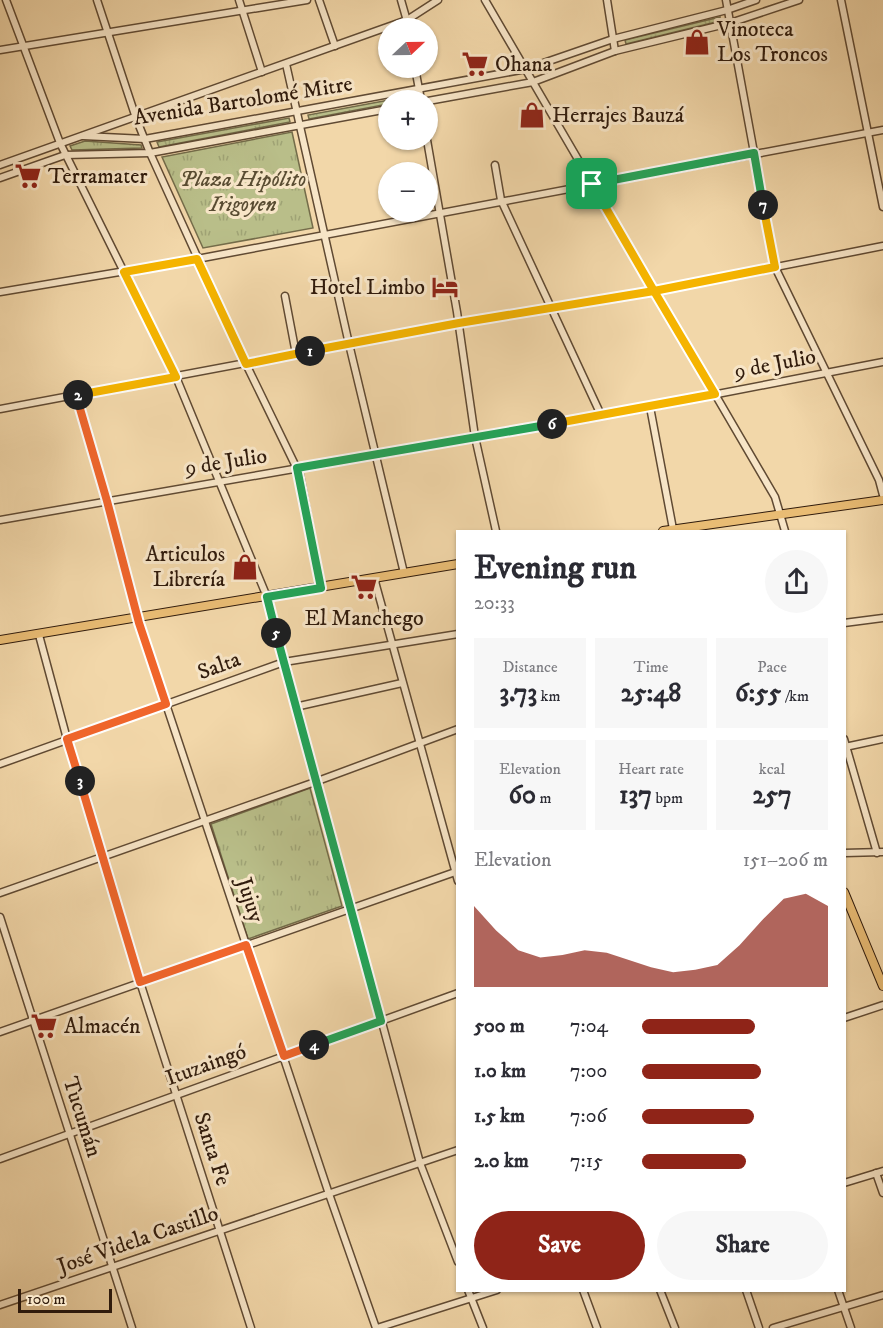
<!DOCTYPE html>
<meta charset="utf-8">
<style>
:root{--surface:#fff;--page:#f7f7f7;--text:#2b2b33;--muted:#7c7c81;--accent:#8f2418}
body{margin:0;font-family:"IM FELL DW Pica",serif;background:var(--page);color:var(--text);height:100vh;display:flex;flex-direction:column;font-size:22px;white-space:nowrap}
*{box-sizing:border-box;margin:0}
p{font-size:20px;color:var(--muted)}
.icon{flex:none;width:33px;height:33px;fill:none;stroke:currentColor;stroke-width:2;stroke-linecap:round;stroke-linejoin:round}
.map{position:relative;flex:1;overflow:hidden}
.panel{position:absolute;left:456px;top:530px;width:390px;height:762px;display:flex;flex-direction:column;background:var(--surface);border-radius:0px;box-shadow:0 2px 4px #0004}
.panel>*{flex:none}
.needle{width:39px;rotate:68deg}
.controls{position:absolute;left:378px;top:18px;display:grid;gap:12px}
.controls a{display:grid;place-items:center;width:60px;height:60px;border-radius:50%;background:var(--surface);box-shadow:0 2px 4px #0004;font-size:30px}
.scale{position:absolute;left:18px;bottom:15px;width:94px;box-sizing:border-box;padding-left:6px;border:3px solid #301b0c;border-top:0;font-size:16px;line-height:21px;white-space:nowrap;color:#301b0c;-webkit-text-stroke:4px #f7e5c7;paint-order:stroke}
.pin{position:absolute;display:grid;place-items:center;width:51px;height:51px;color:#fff;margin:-26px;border-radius:12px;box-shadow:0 3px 9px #0006}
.km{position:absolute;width:30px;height:30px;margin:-15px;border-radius:50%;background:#222;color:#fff;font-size:16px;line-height:30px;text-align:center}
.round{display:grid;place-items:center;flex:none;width:63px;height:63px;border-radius:32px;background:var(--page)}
.head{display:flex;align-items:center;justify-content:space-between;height:102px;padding:0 18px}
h1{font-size:33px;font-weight:700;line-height:45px}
.metrics{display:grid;grid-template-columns:repeat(3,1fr);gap:9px;height:102px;padding:6px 18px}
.metrics div{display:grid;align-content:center;border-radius:0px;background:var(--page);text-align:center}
.metrics b{font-size:26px;font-weight:700}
.metrics small{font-size:16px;font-weight:400}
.metrics p{font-size:16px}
.chart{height:168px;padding:12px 18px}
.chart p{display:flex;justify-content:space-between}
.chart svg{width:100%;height:108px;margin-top:6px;fill:var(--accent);opacity:.7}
.primary-button{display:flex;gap:12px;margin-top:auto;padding:12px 18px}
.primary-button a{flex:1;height:69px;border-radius:36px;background:var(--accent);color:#fff;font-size:24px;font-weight:700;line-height:69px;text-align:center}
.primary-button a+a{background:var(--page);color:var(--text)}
ul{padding:0 18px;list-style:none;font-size:20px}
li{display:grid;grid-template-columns:96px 72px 1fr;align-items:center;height:45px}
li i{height:15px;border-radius:8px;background:var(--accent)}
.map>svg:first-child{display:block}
</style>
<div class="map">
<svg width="883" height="1328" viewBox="0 0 883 1328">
<defs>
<pattern id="grass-tufts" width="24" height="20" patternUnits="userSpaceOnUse" patternTransform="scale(1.5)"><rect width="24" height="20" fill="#b9be89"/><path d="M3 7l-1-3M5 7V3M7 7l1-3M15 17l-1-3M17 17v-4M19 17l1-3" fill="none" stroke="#9fa375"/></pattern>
</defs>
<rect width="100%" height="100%" fill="#f2d7a9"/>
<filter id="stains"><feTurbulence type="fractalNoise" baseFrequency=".00333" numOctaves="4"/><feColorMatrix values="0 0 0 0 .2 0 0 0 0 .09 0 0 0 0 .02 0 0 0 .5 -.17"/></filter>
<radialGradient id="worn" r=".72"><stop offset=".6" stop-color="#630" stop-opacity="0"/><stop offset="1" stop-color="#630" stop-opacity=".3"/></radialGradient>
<g fill="url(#grass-tufts)" stroke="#746c4a" stroke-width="1.5">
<path d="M720 17V21L626 44 625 40Z"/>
<path d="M411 96V100H388V104L309 119 308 115Z"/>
<path d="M289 118 290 122 159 147 157 142Z"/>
<path d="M292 132 313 228 203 248 162 157Z"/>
<path d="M85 141 141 145 142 148 72 150 70 146Z"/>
<path d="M310 788 342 906 248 939 211 824Z"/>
</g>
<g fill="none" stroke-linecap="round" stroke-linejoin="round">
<g stroke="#604a33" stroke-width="9">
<g id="minor">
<path d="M6 0 60 143 176 377 267 597 420 1163 458 1262"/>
<path d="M97 0 136 118 150 153 246 364 300 475 321 588"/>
<path d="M239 0 262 72"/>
<path d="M319 0 335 46"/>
<path d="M401 0 409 28"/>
<path d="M485 0 775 497 785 531"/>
<path d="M607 0 615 51"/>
<path d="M726 0 775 267 879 480 883 495"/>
<path d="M841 0 883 207"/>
<path d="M0 50 307 0"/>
<path d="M286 64 349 344 404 573"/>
<path d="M415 68 421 100"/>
<path d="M428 101 533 82 615 51 730 23 799 0"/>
<path d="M83 136 145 139 526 69 613 39 727 10 756 0"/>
<path d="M427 140 457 312 475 437 496 531"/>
<path d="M0 165 407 20 438 0"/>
<path d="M495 165 501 200 601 415"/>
<path d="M0 178 65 155 150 153 388 109"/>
<path d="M0 292 197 259 883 130"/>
<path d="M285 296 296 354"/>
<path d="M77 395 107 501 139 623 329 1194 376 1328"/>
<path d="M650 407 673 529"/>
<path d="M0 409 459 323 654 291 883 246"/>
<path d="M0 520 650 407 883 362"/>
<path d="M374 578 458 881"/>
<path d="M844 623 883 618"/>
<path d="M39 635 67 739 140 982 251 1328"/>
<path d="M295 707 402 683"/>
<path d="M844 739 877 853"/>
<path d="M845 747 883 739"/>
<path d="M0 764 284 662 458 634"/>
<path d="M844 853 883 852"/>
<path d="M0 893 315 782 458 729"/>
<path d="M0 917 132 1328"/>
<path d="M844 1018 883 1005"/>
<path d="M0 1032 458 871"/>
<path d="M0 1159 458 993"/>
<path d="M876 1173 883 1193"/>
<path d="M844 1183 883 1171"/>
<path d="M468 1290 483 1328"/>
<path d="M583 1290 597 1328"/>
<path d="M660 1290 675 1328"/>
<path d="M746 1290 759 1328"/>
<path d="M838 1290 851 1328"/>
<path d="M0 1305 458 1150"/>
<path d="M377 1328 497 1290"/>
<path d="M773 1328 883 1295"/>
</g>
</g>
<g stroke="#301b0c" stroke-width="10">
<g id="major">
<path d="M663 531 883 500"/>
<path d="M0 640 458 564"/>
<path d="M844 892 883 986"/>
</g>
</g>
<use href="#minor" stroke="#f7e5c7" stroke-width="6"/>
<use href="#major" stroke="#e9bc74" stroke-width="8"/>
</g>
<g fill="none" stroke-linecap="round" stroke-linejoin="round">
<g stroke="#fff" stroke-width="12">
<path id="split-1" d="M310 351 459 323 654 291 592 184"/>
</g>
<g stroke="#fff" stroke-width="12">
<path id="split-2" d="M78 395 176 377 124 272 197 259 246 364 310 351"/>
</g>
<g stroke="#fff" stroke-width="12">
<path id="split-3" d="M78 395H76L107 501 139 623 166 704 67 739 80 781"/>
</g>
<g stroke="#fff" stroke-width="12">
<path id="split-4" d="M80 781 140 982 246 945 284 1056 314 1045"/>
</g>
<g stroke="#fff" stroke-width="12">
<path id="split-5" d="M276 633 381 1021 314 1045"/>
</g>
<g stroke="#fff" stroke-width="12">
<path id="split-6" d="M276 633 267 597 321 588 297 468 552 424"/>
</g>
<g stroke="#fff" stroke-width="12">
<path id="split-7" d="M552 424 715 394 654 291 775 267 763 205"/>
</g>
<g stroke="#fff" stroke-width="12">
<path id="split-8" d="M592 184 754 153 763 205"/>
</g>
<use href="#split-1" stroke="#f5b400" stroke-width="8"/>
<use href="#split-2" stroke="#f5b400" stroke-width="8"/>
<use href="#split-3" stroke="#f0652b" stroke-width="8"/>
<use href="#split-4" stroke="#f0652b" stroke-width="8"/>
<use href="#split-5" stroke="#22a559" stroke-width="8"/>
<use href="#split-6" stroke="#22a559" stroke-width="8"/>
<use href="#split-7" stroke="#f5b400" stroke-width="8"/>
<use href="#split-8" stroke="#22a559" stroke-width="8"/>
</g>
<defs>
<g id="shop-bare" transform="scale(2.07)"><path d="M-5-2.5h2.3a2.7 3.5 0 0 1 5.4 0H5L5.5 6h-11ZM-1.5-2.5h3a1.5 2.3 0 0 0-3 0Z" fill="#8f2418" stroke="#f7e5c7" stroke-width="2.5" paint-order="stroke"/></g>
<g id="supermarket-bare" transform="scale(2.07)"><path d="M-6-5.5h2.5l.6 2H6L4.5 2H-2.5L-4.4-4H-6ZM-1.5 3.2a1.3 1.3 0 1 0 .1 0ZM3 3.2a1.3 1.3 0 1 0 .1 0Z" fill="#8f2418" stroke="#f7e5c7" stroke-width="2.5" paint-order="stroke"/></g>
<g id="hotel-bare" transform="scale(2.07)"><path d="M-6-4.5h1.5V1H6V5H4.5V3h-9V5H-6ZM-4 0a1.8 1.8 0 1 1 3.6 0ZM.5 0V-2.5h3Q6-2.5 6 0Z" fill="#8f2418" stroke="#f7e5c7" stroke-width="2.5" paint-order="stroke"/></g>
</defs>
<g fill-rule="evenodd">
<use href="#shop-bare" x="697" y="42"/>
<use href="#supermarket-bare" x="475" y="64"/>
<use href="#shop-bare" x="532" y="115"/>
<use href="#supermarket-bare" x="28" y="176"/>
<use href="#hotel-bare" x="445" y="287"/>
<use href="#shop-bare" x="245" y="567"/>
<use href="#supermarket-bare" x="364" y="587"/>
<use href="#supermarket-bare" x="44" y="1026"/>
</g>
<g text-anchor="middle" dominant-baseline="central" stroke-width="6" stroke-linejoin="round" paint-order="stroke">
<g font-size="22" fill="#301b0c" stroke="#f7e5c7" text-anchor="start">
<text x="717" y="29">Vinoteca<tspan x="717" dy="25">Los Troncos</tspan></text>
<text x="495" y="64">Ohana</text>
<text x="552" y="115">Herrajes Bauzá</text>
<text x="48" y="176">Terramater</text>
<text x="425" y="287" text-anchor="end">Hotel Limbo</text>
<text x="225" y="554" text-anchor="end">Articulos<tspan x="225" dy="25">Librería</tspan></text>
<text x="364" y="618" text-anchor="middle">El Manchego</text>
<text x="64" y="1026">Almacén</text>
</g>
<g font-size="22" fill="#301b0c" stroke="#f7e5c7">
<text transform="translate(243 101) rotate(-9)">Avenida Bartolomé Mitre</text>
<text transform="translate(775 364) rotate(-11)">9 de Julio</text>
<text transform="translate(226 462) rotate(-9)">9 de Julio</text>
<text transform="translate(219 666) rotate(-20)">Salta</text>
<text transform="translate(250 900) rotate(72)">Jujuy</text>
<text transform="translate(206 1065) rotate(-20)">Ituzaingó</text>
<text transform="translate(82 1117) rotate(72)">Tucumán</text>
<text transform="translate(212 1149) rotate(72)">Santa Fe</text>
<text transform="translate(138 1240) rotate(-19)">José Videla Castillo</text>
</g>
<g font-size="22" font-style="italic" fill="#594c32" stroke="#f7e5c7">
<text x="243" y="179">Plaza Hipólito<tspan x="243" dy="25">Irigoyen</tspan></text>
</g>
</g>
<rect width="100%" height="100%" filter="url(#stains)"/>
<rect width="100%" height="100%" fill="url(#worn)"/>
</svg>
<div class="controls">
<a><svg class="needle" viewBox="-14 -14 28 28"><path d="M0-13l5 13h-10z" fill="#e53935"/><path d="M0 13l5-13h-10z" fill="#7c7c81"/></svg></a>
<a>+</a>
<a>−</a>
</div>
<div class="scale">100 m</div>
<div class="pin" style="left:592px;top:184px;background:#1e9e55"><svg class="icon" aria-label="arrive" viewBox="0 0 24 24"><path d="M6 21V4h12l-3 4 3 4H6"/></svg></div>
<b class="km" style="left:310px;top:351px">1</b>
<b class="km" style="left:78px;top:395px">2</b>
<b class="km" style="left:80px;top:781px">3</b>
<b class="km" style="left:314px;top:1045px">4</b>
<b class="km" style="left:276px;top:633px">5</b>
<b class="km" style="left:552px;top:424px">6</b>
<b class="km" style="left:763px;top:205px">7</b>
<section class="panel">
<div class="head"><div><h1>Evening run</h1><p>20:33</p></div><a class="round"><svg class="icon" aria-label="share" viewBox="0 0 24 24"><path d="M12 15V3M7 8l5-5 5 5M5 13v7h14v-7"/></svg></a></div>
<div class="metrics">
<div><p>Distance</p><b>3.73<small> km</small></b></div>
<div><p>Time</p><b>25:48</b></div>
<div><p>Pace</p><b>6:55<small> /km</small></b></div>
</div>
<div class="metrics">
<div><p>Elevation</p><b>60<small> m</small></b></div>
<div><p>Heart rate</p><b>137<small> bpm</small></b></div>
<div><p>kcal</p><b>257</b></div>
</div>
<div class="chart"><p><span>Elevation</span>151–206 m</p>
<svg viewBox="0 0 160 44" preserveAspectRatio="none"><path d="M0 44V11L10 21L20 29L30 32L40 31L50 29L60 30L70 33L80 36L90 38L100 37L110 35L120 27L130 17L140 8L150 6L160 11V44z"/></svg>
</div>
<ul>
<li><b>500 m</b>7:04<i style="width:61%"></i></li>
<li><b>1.0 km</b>7:00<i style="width:64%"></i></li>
<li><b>1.5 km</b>7:06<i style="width:60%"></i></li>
<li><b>2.0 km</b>7:15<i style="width:56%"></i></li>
</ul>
<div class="primary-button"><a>Save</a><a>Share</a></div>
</section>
</div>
